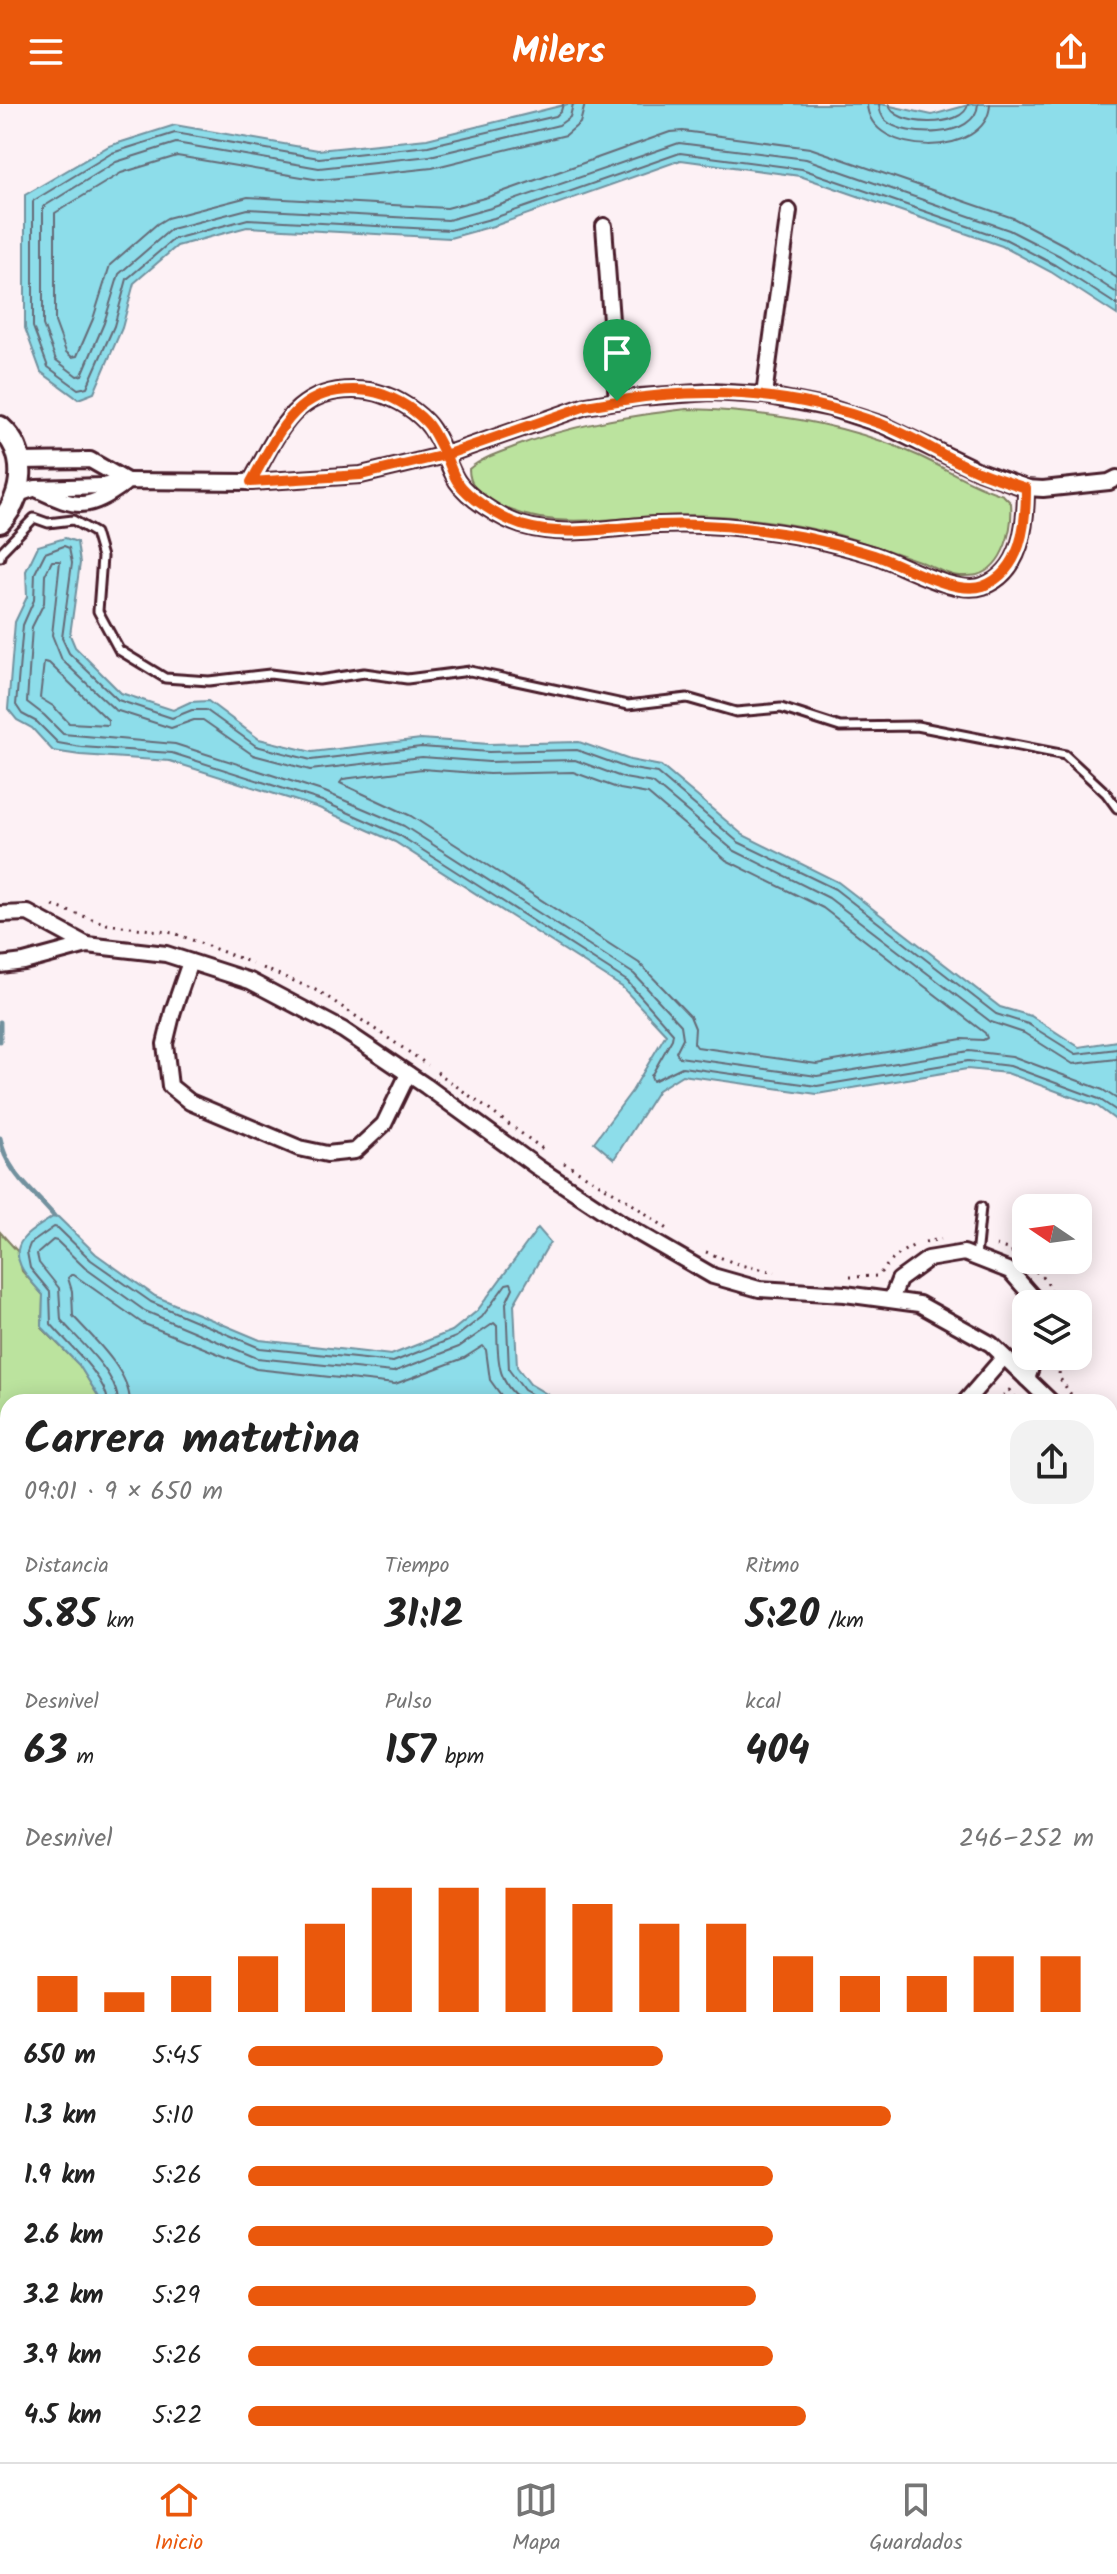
<!DOCTYPE html>
<html lang="es">
<meta charset="utf-8">
<style>
:root{--surface:#fff;--page:#f2f2f2;--text:#222;--muted:#767676;--line:#e0e0e0;--accent:#ea580c}
body{margin:0;font-family:Kalam,sans-serif;background:var(--page);color:var(--text);height:100vh;display:flex;flex-direction:column;font-size:30px;white-space:nowrap}
*{box-sizing:border-box;margin:0}
p{font-size:26px;color:var(--muted)}
.icon{flex:none;width:44px;height:44px;fill:none;stroke:currentColor;stroke-width:2;stroke-linecap:round;stroke-linejoin:round}
.map{position:relative;flex:1;overflow:hidden}
.sheet{position:absolute;left:0px;top:1290px;width:1118px;height:1068px;display:flex;flex-direction:column;background:var(--surface);border-radius:24px 24px 0 0;box-shadow:0 4px 20px #0003}
.sheet>*{flex:none}
.needle{width:52px;rotate:283deg}
.controls{position:absolute;left:1012px;top:1090px;display:grid;gap:16px}
.controls a{display:grid;place-items:center;width:80px;height:80px;border-radius:16px;background:var(--surface);box-shadow:0 4px 20px #0003;font-size:40px}
.pin{position:absolute;display:grid;place-items:center;width:68px;height:68px;color:#fff;margin:-82px -34px;border-radius:50% 50% 50% 0;rotate:-45deg;box-shadow:0 0 8px #0007}
.pin .icon{rotate:45deg}
.round{display:grid;place-items:center;flex:none;width:84px;height:84px;border-radius:24px;background:var(--page)}
.headline{display:flex;align-items:center;justify-content:space-between;height:136px;padding:0 24px}
h1{font-size:44px;font-weight:800;line-height:60px}
.stats{display:grid;grid-template-columns:repeat(3,1fr);gap:12px;height:136px;padding:8px 24px}
.stats div{display:grid;align-content:center}
.stats b{font-size:40px;font-weight:800}
.stats small{font-size:22px;font-weight:400}
.stats p{font-size:22px}
.chart{height:224px;padding:16px 24px}
.chart p{display:flex;justify-content:space-between}
.chart svg{width:100%;height:144px;margin-top:8px;stroke:var(--accent);stroke-width:6}
ul{padding:0 24px;list-style:none;font-size:26px}
li{display:grid;grid-template-columns:128px 96px 1fr;align-items:center;height:60px}
li i{height:20px;border-radius:10px;background:var(--accent)}
header{display:flex;justify-content:space-between;align-items:center;height:104px;padding:0 24px;background:var(--accent);color:#fff;font-size:36px;font-weight:800}
.menu{display:flex;justify-content:space-around;align-items:center;height:112px;border-top:2px solid var(--line);background:var(--surface);font-size:22px;color:var(--muted)}
.menu a{display:grid;justify-items:center;gap:4px}
.menu .active{color:var(--accent)}
.map>svg:first-child{display:block}
</style>
<header><svg class="icon" aria-label="menu" viewBox="0 0 24 24"><path d="M4 6h16M4 12h16M4 18h16"/></svg>Milers<svg class="icon" aria-label="share" viewBox="0 0 24 24"><path d="M12 15V3M7 8l5-5 5 5M5 13v7h14v-7"/></svg></header>
<div class="map">
<svg width="1117" height="2358" viewBox="0 0 1117 2358">
<rect width="100%" height="100%" fill="#fdf1f5"/>
<filter id="ink" filterUnits="userSpaceOnUse"><feTurbulence type="fractalNoise" baseFrequency=".0125" numOctaves="2"/><feDisplacementMap in="SourceGraphic" scale="16" xChannelSelector="R" yChannelSelector="G"/><feConvolveMatrix kernelMatrix="1 2 1 2 8 2 1 2 1" color-interpolation-filters="sRGB"/></filter>
<g filter="url(#ink)">
<g fill="#bbe39e" stroke="#828164" stroke-width="2">
<path d="M687 305C767 307 846 319 919 352 947 365 973 382 1003 391L1011 399C1013 423 1005 463 977 471 973 472 964 472 959 472 946 471 932 462 919 457 893 448 866 439 839 431 804 422 766 416 731 413 703 410 674 411 646 413 594 416 538 425 492 397 479 390 469 381 469 365 482 354 498 349 514 343 570 321 628 312 687 305Z"/>
<path d="M0 1128 18 1148 22 1167 43 1191 42 1224 79 1261 102 1298H8V2030L0 2009Z"/>
<path d="M1117 1972V2287L1110 2291V1973Z"/>
<path d="M119 2350H1003L988 2358H119Z"/>
</g>
<g fill="#8dddea" stroke="#72919e" stroke-width="2">
<path d="M568 0H881L932 11 972 0H1117V211L1051 168 1002 142 800 72 681 56 497 121 450 134 247 123 177 142 134 179 122 224 94 289 78 295 41 268 25 224V91L109 42 175 21 318 46 427 35Z"/>
<path d="M65 434 77 438 80 459 70 531 75 543 121 589 173 606 190 598 208 597 259 635 312 648 421 635 489 640 579 638 630 656 661 662 743 731 838 778 1000 903 1031 912 1079 943 1117 937V1017L1097 1002 1007 969 967 965 817 990 682 971 658 986 614 1055 594 1038 632 987 666 930 622 883 395 738 319 704 170 657 80 651 53 647 32 624 17 616 8 605 15 518 27 493 26 467 38 442Z"/>
<path d="M54 1112 58 1113 96 1150 155 1192 260 1236 391 1251 452 1227 477 1207 538 1124 550 1138 514 1200 517 1263 530 1280 560 1298H102L79 1261 42 1223 43 1191C31 1177 7 1155 23 1135 30 1126 45 1119 54 1112Z"/>
<path d="M1117 1814V1972L1110 1973V1829Z"/>
</g>
<g fill="none" stroke-linecap="round" stroke-linejoin="round">
<g stroke="#656b77" stroke-width="2">
<path d="M563 0 561 7 556 12 428 42 319 54 175 29 112 49 33 97V223L48 263 78 285 87 283 114 222 127 175 174 135 248 115 450 126 494 114 680 49 802 65 1005 135 1055 161 1117 201"/>
<path d="M573 0 570 13 559 21 430 52 319 64 176 39 116 58 43 103V221L56 256 77 272 82 271 104 219 119 170 171 125 248 105 448 116 491 104 679 39 806 55 1009 126 1060 152 1117 189"/>
<path d="M585 0 580 19 566 31 432 64 320 76 177 52 121 69 55 109V218L66 248 72 253 77 252 93 215 110 161 157 120 167 114 248 93 447 104 488 93 670 28 683 27 810 44 1013 114 1066 142 1117 174"/>
<path d="M867 0C869 54 988 55 990 0"/>
<path d="M879 0C880 7 881 12 886 17 905 34 976 35 978 0"/>
<path d="M889 0C892 23 965 25 968 0"/>
<path d="M44 558 49 559 108 616V621L69 619 53 602 40 594Z"/>
<path d="M422 665 489 670 573 668 620 685 648 690 726 756 823 804 985 929 987 934 983 936 962 935 817 960 697 943 694 939 695 924 690 912 639 859 411 712 340 679 343 675Z"/>
<path d="M1117 945 1076 950 1028 920 996 910 835 785 738 738 657 669 627 664 577 646 489 648 421 643 311 656 256 642 206 606H192L172 614 118 596 69 549 62 534 72 459 69 444 64 442 45 449 35 469 34 496 23 521 16 601 22 610 37 618 58 639 81 643 172 649 322 697 399 731 627 877 673 929 672 935 651 972 653 977 682 963 817 982 968 957 1010 962 1099 995 1117 1007"/>
<path d="M1117 955 1073 960 1024 929 991 918 829 794 733 746 653 679 624 674 575 656 489 658 422 653 310 666 253 651 203 616H194L171 624 115 606 62 556 52 531 60 457H52L45 471 44 499 32 523 27 598 44 611 63 630 175 640 325 688 404 722 634 870 681 921 683 934 676 948 679 953 817 972 969 947 1012 952 1103 986 1117 995"/>
<path d="M108 1298C105 1272 68 1240 51 1220L50 1188 30 1164 27 1148 30 1140 54 1123 58 1124 91 1156 151 1198 260 1244 393 1258 456 1233 482 1213 506 1180 511 1179 513 1184 506 1199 509 1266 524 1286 545 1298"/>
<path d="M118 1298C117 1269 79 1237 61 1216L59 1184 39 1159 37 1150 53 1136 57 1137 85 1164 145 1207 257 1254 393 1268 459 1243 494 1219 497 1222C498 1252 495 1280 525 1298"/>
<path d="M130 1298C129 1266 93 1234 73 1212L72 1187 68 1174 71 1171H74L142 1219 256 1265 395 1280 464 1254 483 1242 486 1246 490 1276 506 1298"/>
</g>
<g stroke="#72919e" stroke-width="5">
<path d="M0 918V937"/>
<path d="M0 1034C6 1068 33 1087 54 1112"/>
<path d="M1110 2246 1117 2242"/>
<path d="M901 2358 917 2350"/>
</g>
<g stroke="#4a1f2b" stroke-width="13">
<g id="lane">
<path d="M0 453 1 448 34 414 48 419 73 416 95 429 102 453 98 507 119 546 165 574 209 577 270 570 319 576 364 569 407 575 470 567 628 601 687 594 736 608 781 604 840 623 917 622 1065 651 1106 689 1117 704"/>
<path d="M976 1153 981 1103"/>
<path d="M0 1528 8 1506"/>
<path d="M0 1955 8 1970"/>
<path d="M1110 2146 1117 2142"/>
<path d="M143 2350 148 2358"/>
<path d="M545 2350 550 2358"/>
<path d="M754 2350H763"/>
<path d="M600 2358 620 2350"/>
</g>
</g>
<g stroke="#4a1f2b" stroke-width="20">
<g id="street">
<path d="M604 122 617 297"/>
<path d="M764 291 789 107"/>
<path d="M20 357 90 356 127 377"/>
<path d="M251 378C280 325 297 278 369 287 389 290 412 303 426 318 441 334 446 359 457 377 468 394 502 415 521 421 568 435 613 422 659 421 707 419 757 424 804 433 827 438 851 444 874 451 902 460 955 492 983 482 1022 468 1026 421 1026 384"/>
<path d="M38 386C78 405 88 406 124 380"/>
<path d="M18 390 36 384 101 382 127 377 251 378 361 371 445 351 586 302 640 293 711 288 764 291 830 304 883 321 979 367 1026 384 1043 385 1109 378 1117 374"/>
<path d="M0 810 28 809 87 841"/>
<path d="M190 858 173 907 165 940 170 982 190 998 299 1044 327 1050 355 1047 384 1020 408 970"/>
<path d="M0 861 24 858 87 841 166 850 250 877 343 926 426 982 537 1063 623 1120 713 1172 759 1185 845 1190 919 1200 991 1240 1051 1298"/>
<path d="M891 1196 899 1176 928 1155 964 1149 1010 1167 1039 1200"/>
<path d="M1027 1275 1035 1252"/>
<path d="M965 1298 1004 1253"/>
<path d="M1110 1356 1113 1371 1110 1377"/>
</g>
</g>
<g stroke="#4a1f2b" stroke-width="26">
<path id="secondary" d="M0 323C29 349 25 391 0 418"/>
</g>
<g stroke="#4a1f2b" stroke-width="3" stroke-dasharray="2 6" stroke-linecap="butt">
<path d="M53 802 107 820 174 829 252 859"/>
<path d="M263 864 320 888 428 961"/>
<path d="M437 968 547 1048"/>
<path d="M564 1059 625 1095 669 1126"/>
<path d="M925 1138 941 1135"/>
<path d="M996 1142 1008 1145 1014 1150"/>
<path d="M706 1148 740 1161 775 1168"/>
<path d="M1030 1162C1041 1171 1056 1186 1057 1200"/>
<path d="M850 1173 878 1172C889 1158 901 1146 918 1140"/>
<path d="M1060 1252 1059 1273 1076 1298"/>
<path d="M998 1298 1009 1286 1019 1298"/>
<path d="M1110 1335 1117 1341"/>
<path d="M1110 1405 1117 1397"/>
</g>
<use href="#lane" stroke="#fff" stroke-width="7"/>
<use href="#street" stroke="#fff" stroke-width="14"/>
<use href="#secondary" stroke="#fff" stroke-width="20"/>
</g>
</g>
<g fill="none" stroke-linecap="round" stroke-linejoin="round" filter="url(#ink)">
<g stroke="#fff" stroke-width="16">
<path id="route" d="M617 297 586 302 445 351 361 371 251 378C281 325 297 278 369 287 389 290 412 303 426 318 434 326 439 340 445 350 449 358 452 369 457 377 468 394 502 415 521 421 568 435 613 422 659 421 707 419 757 424 804 433 827 438 851 444 874 451 902 460 955 492 983 482 1022 467 1026 421 1026 384 1011 379 995 374 980 368 946 354 915 333 881 320 796 288 706 282 617 297"/>
</g>
<use href="#route" stroke="#ea580c" stroke-width="10"/>
</g>
</svg>
<div class="controls">
<a><svg class="needle" viewBox="-14 -14 28 28"><path d="M0-13l5 13h-10z" fill="#e53935"/><path d="M0 13l5-13h-10z" fill="#767676"/></svg></a>
<a><svg class="icon" aria-label="layers" viewBox="0 0 24 24"><path d="M12 4l9 5-9 5-9-5zM3 14l9 5 9-5"/></svg></a>
</div>
<div class="pin" style="left:617px;top:297px;background:#1e9e55"><svg class="icon" aria-label="arrive" viewBox="0 0 24 24"><path d="M6 21V4h12l-3 4 3 4H6"/></svg></div>
<section class="sheet">
<div class="headline"><div><h1>Carrera matutina</h1><p>09:01 · 9 × 650 m</p></div><a class="round"><svg class="icon" aria-label="share" viewBox="0 0 24 24"><path d="M12 15V3M7 8l5-5 5 5M5 13v7h14v-7"/></svg></a></div>
<div class="stats">
<div><p>Distancia</p><b>5.85<small> km</small></b></div>
<div><p>Tiempo</p><b>31:12</b></div>
<div><p>Ritmo</p><b>5:20<small> /km</small></b></div>
</div>
<div class="stats">
<div><p>Desnivel</p><b>63<small> m</small></b></div>
<div><p>Pulso</p><b>157<small> bpm</small></b></div>
<div><p>kcal</p><b>404</b></div>
</div>
<div class="chart"><p><span>Desnivel</span>246–252 m</p>
<svg viewBox="0 0 160 44" preserveAspectRatio="none"><path d="M5 44V33M15 44V38M25 44V33M35 44V27M45 44V17M55 44V6M65 44V6M75 44V6M85 44V11M95 44V17M105 44V17M115 44V27M125 44V33M135 44V33M145 44V27M155 44V27"/></svg>
</div>
<ul>
<li><b>650 m</b>5:45<i style="width:49%"></i></li>
<li><b>1.3 km</b>5:10<i style="width:76%"></i></li>
<li><b>1.9 km</b>5:26<i style="width:62%"></i></li>
<li><b>2.6 km</b>5:26<i style="width:62%"></i></li>
<li><b>3.2 km</b>5:29<i style="width:60%"></i></li>
<li><b>3.9 km</b>5:26<i style="width:62%"></i></li>
<li><b>4.5 km</b>5:22<i style="width:66%"></i></li>
</ul>
</section>
</div>
<nav class="menu">
<a class="active"><svg class="icon" aria-label="home" viewBox="0 0 24 24"><path d="M3 11l9-7 9 7M6 9v11h12V9"/></svg>Inicio</a>
<a><svg class="icon" aria-label="map" viewBox="0 0 24 24"><path d="M3 6l6-2 6 2 6-2v14l-6 2-6-2-6 2zM9 4v14M15 6v14"/></svg>Mapa</a>
<a><svg class="icon" aria-label="saved" viewBox="0 0 24 24"><path d="M7 4h10v16l-5-4-5 4z"/></svg>Guardados</a>
</nav>
